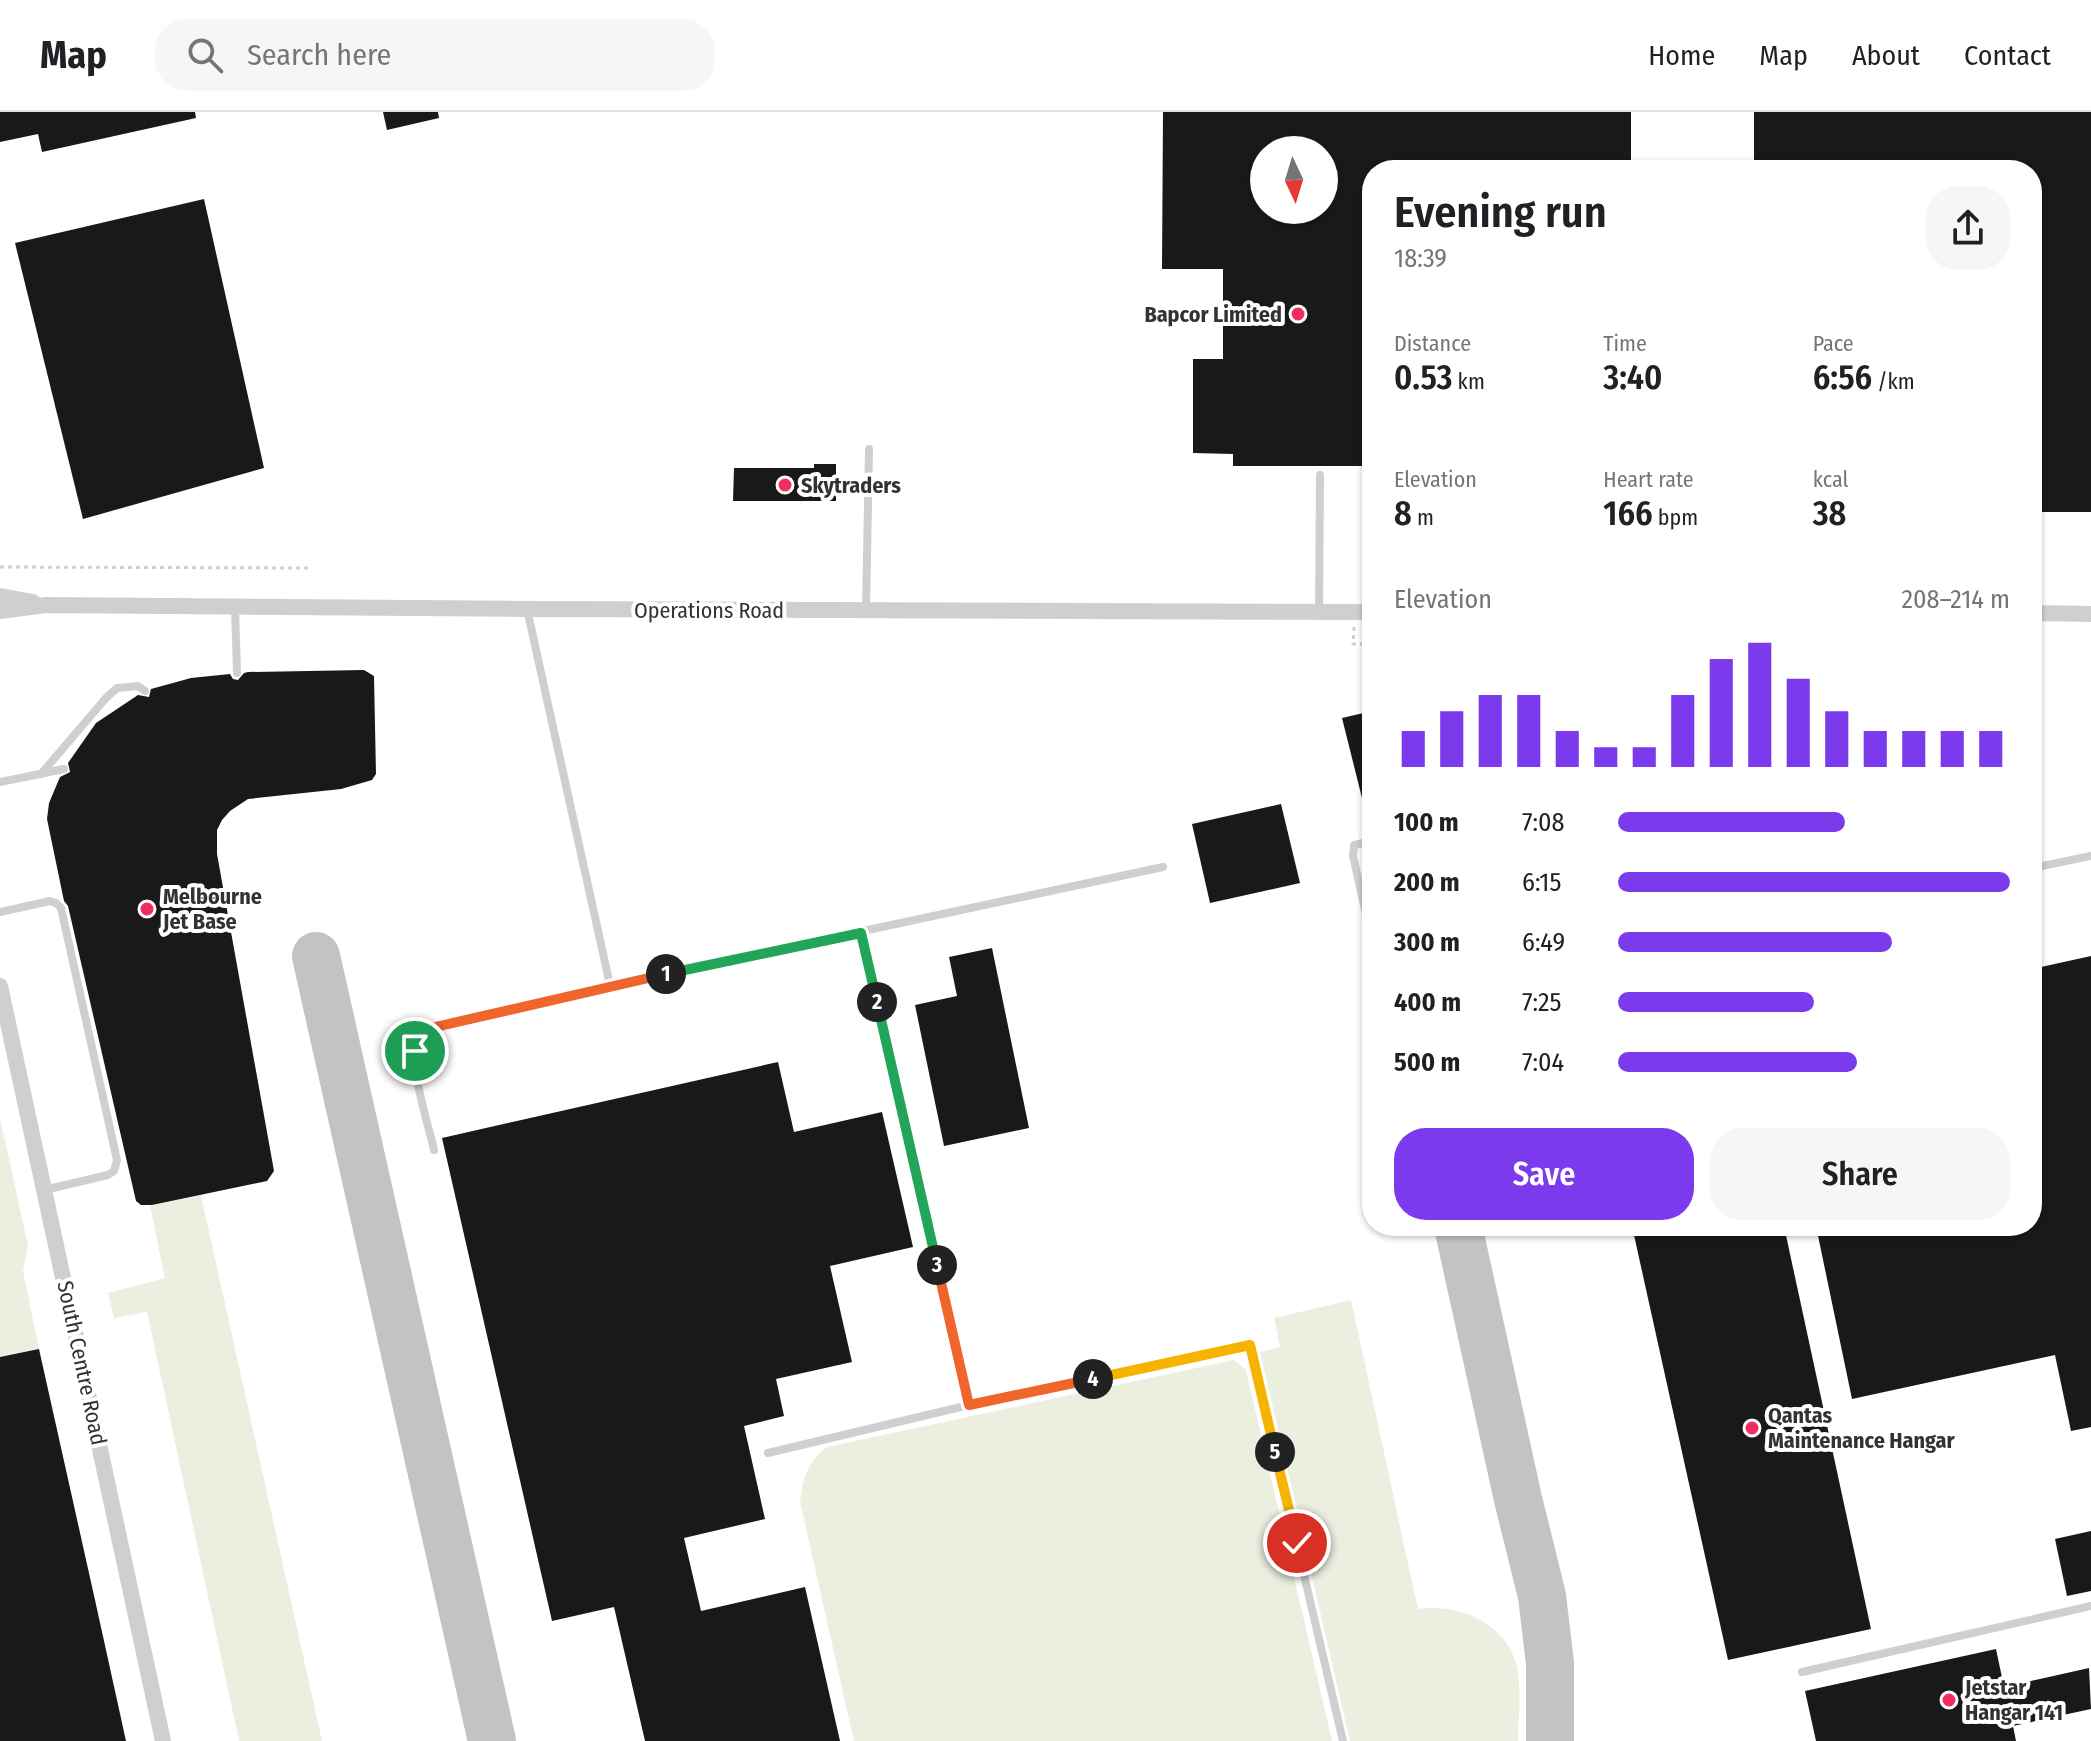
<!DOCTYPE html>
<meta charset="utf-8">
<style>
:root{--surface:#fff;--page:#f6f6f6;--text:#202124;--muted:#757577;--line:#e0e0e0;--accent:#7c3aed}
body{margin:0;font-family:"Fira Sans Condensed",sans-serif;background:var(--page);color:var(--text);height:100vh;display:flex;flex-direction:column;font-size:30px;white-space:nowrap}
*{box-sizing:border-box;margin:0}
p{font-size:26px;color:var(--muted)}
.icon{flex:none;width:44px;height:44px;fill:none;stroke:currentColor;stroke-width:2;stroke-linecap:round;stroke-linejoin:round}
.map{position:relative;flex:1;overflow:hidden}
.details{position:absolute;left:1362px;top:48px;width:680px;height:1076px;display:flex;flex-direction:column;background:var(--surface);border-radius:32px;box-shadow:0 2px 6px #0004}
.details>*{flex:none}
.needle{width:52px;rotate:176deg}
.fabs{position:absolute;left:1250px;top:24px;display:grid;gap:16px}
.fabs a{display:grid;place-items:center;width:88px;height:88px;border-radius:50%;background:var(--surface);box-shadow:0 2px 6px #0004;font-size:40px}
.pin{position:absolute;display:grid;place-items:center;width:68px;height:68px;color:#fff;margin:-34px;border:4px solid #fff;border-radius:50%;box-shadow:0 2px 8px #0007}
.km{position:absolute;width:40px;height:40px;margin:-20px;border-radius:50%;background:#222;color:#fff;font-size:22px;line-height:40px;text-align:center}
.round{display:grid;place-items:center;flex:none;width:84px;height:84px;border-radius:32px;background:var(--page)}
.head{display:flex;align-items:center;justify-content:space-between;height:136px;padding:0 32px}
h1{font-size:44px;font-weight:600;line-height:60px}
.figures{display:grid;grid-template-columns:repeat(3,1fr);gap:12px;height:136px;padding:8px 32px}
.figures div{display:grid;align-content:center}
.figures b{font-size:34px;font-weight:600}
.figures small{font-size:22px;font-weight:400}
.figures p{font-size:22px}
.chart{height:224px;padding:16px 32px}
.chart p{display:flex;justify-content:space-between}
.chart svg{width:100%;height:144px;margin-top:8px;stroke:var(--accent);stroke-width:6}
.action{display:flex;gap:16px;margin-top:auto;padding:16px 32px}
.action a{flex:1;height:92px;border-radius:32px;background:var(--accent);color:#fff;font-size:32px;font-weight:600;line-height:92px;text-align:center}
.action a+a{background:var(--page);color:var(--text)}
ul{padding:0 32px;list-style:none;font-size:26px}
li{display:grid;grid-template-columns:128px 96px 1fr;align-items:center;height:60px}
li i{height:20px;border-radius:10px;background:var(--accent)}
header{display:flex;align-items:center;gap:48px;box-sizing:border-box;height:112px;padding:0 40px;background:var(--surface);border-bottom:2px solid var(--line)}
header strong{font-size:38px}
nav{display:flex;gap:44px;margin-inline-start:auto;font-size:28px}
.search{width:560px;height:72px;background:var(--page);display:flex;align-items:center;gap:20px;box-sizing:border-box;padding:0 28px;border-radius:32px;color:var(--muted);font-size:30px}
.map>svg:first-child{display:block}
</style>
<header>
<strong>Map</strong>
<div class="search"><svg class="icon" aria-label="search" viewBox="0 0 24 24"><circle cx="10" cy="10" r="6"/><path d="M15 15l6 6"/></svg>Search here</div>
<nav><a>Home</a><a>Map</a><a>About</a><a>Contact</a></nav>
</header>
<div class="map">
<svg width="2091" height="1629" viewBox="0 0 2091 1629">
<rect width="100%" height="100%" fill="#fff"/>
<g fill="#ebefe0">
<path d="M0 1006 28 1133 23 1159 39 1237 0 1246Z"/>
<path d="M201 1083 322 1629H239L147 1200 114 1206 108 1181 165 1166 150 1094Z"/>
<path d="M1351 1188 1418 1497C1456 1492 1501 1508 1515 1548 1523 1572 1518 1604 1518 1629H1350L1260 1240 1280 1235 1274 1206Z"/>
<path d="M1234 1248 1246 1258 1332 1629H854L800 1390C803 1366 807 1350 827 1335Z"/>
</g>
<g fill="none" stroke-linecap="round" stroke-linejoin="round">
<g stroke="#c3c3c3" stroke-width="48">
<path d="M316 844 492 1629"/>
<path d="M1458 1114 1518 1387 1542 1484 1550 1551V1629"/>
</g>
</g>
<g fill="#191919" fill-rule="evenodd">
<path d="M0 0H195L196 6 42 40 38 22 0 30Z"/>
<path d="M383 0H438L439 6 387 18Z"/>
<path d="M1163 0H1631V58H1372V354H1233V342L1193 341V247H1223V157H1162ZM1264 38H1324V98H1264Z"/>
<path d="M1754 0H2091V400H2032V58H1754Z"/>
<path d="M204 87 264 356 83 407 15 131Z"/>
<path d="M814 352H836V389H733L734 356H814Z"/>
<path d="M364 558 374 564 376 662 372 668 341 677 248 687 230 699 222 708 217 718V742L274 1059 267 1069 152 1093H141L136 1089 68 794 64 789 47 707 49 691 60 665 70 660 68 651 96 611 138 583 149 585 151 577 191 566 230 562 233 567 238 568 244 561 248 560Z"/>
<path d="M1372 599V706H1367L1342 606Z"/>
<path d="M1281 692 1300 771 1210 791 1192 712Z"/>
<path d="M992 836 1029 1016 944 1034 915 893 957 884 949 845Z"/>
<path d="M2091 844V1315L2071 1319 2055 1243 1852 1287 1816 1114H2032V857Z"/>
<path d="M778 950 794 1020 882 1000 913 1135 830 1154 852 1250 776 1267 784 1304 744 1314 765 1407 684 1426 701 1499 805 1475 840 1629H645L614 1495 552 1509 442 1026Z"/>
<path d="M1632 1114H1784L1871 1517 1728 1548Z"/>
<path d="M39 1237 95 1488 126 1629H0V1245Z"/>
<path d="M2091 1419V1479L2067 1484 2055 1427Z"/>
<path d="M1996 1537 2004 1575 2089 1556 2091 1597 2013 1614 2016 1629H1816L1805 1579Z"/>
</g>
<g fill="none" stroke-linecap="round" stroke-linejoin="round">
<g stroke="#cfcfcf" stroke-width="3" stroke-dasharray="4 4" stroke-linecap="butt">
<path d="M0 455 309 456"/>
<path d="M1354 515 1353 532H1372"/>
</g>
<g stroke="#cfcfcf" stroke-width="8">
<path d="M235 495 237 561"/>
<path d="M527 497 610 873"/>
<path d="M866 498 869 337"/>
<path d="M1319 500 1320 363"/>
<path d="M41 662 106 586 117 576 138 574 145 579"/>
<path d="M0 670 64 657"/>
<path d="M1372 729 1354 733 1353 744 1372 829"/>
<path d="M2032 756 2091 744"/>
<path d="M0 800 50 789 56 791 61 796 117 1048 114 1059 108 1063 44 1078"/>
<path d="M861 821 969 1293"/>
<path d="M434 1038C429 1015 410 956 416 936 419 926 423 922 431 916L610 873 1163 755"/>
<path d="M768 1341 969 1293 1250 1233 1343 1629"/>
<path d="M1802 1560 2091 1494"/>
</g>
<g stroke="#cfcfcf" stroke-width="16">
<path d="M0 484 33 490"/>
<path d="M0 499 46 493 527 497 1372 500"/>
<path d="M2032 501 2091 502"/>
<path d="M0 874 163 1629"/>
</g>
</g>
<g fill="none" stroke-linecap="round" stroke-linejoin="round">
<g stroke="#fff" stroke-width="16">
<path id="split-1" d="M415 939 420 924 431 916 666 862"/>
</g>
<g stroke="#fff" stroke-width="16">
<path id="split-2" d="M666 862 861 821 877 890"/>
</g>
<g stroke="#fff" stroke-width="16">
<path id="split-3" d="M877 890 937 1153"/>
</g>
<g stroke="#fff" stroke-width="16">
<path id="split-4" d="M937 1153 969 1293 1093 1267"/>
</g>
<g stroke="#fff" stroke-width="16">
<path id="split-5" d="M1093 1267 1250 1233 1275 1340"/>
</g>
<g stroke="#fff" stroke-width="16">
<path id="split-6" d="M1275 1340 1297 1431"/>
</g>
<use href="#split-1" stroke="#f0652b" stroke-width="10"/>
<use href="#split-2" stroke="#22a559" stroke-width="10"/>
<use href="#split-3" stroke="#22a559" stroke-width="10"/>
<use href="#split-4" stroke="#f0652b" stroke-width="10"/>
<use href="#split-5" stroke="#f5b400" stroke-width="10"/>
<use href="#split-6" stroke="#f5b400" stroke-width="10"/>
</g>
<g fill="#f02d5f" stroke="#fff" stroke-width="3">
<circle cx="1298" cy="202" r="8"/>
<circle cx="785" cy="373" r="8"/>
<circle cx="147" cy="797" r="8"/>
<circle cx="1752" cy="1316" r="8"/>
<circle cx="1949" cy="1588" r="8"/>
</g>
<g text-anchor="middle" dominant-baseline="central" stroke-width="8" stroke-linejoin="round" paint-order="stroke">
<g font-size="22" font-weight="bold" fill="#323232" stroke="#fff" text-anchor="start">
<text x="1282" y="202" text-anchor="end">Bapcor Limited</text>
<text x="801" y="373">Skytraders</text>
<text x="163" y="784">Melbourne<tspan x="163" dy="25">Jet Base</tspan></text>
<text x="1768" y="1303">Qantas<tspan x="1768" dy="25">Maintenance Hangar</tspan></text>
<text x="1965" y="1575">Jetstar<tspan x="1965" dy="25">Hangar 141</tspan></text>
</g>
<g font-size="22" fill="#323232" stroke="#fff">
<text x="709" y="498">Operations Road</text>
<text transform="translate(82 1251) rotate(78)">South Centre Road</text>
</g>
</g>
</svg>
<div class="fabs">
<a><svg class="needle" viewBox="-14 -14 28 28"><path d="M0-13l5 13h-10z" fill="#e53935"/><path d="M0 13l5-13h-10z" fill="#757577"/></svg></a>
</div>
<div class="pin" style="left:415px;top:939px;background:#1e9e55"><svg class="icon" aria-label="arrive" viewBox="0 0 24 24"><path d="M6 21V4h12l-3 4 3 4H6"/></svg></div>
<div class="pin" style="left:1297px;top:1431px;background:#d93025"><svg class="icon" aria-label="check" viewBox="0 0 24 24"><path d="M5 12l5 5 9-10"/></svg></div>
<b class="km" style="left:666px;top:862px">1</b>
<b class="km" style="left:877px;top:890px">2</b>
<b class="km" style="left:937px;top:1153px">3</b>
<b class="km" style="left:1093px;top:1267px">4</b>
<b class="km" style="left:1275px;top:1340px">5</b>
<section class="details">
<div class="head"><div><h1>Evening run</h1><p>18:39</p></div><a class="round"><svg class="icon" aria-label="share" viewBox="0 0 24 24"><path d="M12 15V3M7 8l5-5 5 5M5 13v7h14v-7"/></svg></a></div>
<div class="figures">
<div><p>Distance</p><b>0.53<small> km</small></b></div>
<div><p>Time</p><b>3:40</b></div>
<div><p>Pace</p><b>6:56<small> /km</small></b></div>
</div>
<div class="figures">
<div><p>Elevation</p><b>8<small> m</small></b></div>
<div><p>Heart rate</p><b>166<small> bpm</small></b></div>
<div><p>kcal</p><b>38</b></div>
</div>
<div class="chart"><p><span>Elevation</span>208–214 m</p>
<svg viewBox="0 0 160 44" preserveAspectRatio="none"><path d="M5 44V33M15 44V27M25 44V22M35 44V22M45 44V33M55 44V38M65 44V38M75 44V22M85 44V11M95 44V6M105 44V17M115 44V27M125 44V33M135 44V33M145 44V33M155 44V33"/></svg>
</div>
<ul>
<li><b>100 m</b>7:08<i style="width:58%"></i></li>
<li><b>200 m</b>6:15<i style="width:100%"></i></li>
<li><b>300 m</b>6:49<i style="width:70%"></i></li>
<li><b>400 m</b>7:25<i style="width:50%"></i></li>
<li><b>500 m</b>7:04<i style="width:61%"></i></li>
</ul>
<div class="action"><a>Save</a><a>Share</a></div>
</section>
</div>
